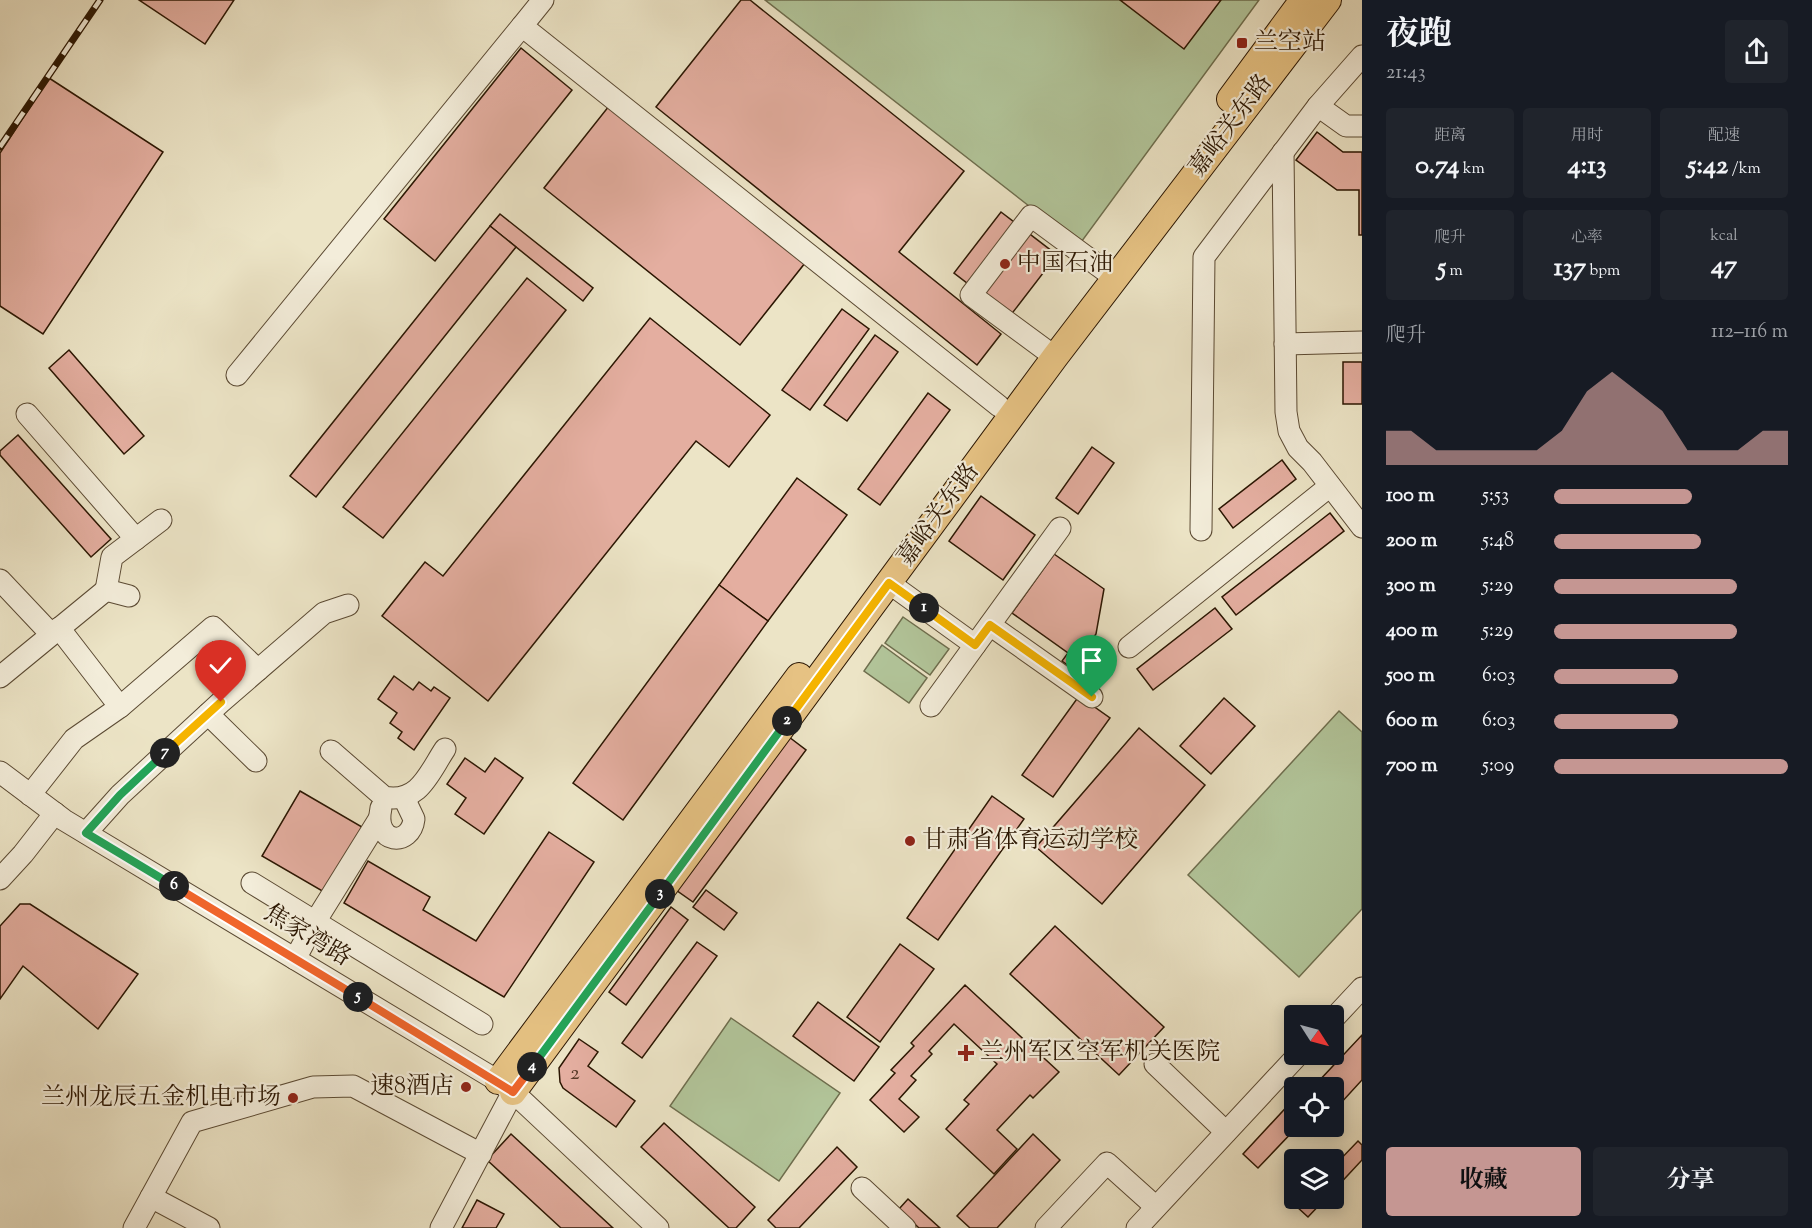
<!DOCTYPE html>
<html lang="zh">
<meta charset="utf-8">
<style>
:root{--surface:#171b24;--page:#20242c;--text:#f1f3f6;--muted:#9ea1a6;--accent:#c59692}
body{margin:0;font-family:"Sorts Mill Goudy","Noto Serif SC",serif;background:var(--page);color:var(--text);height:100vh;display:flex;flex-direction:column;font-size:22px;white-space:nowrap}
*{box-sizing:border-box;margin:0}
p{font-size:20px;color:var(--muted)}
.icon{flex:none;width:33px;height:33px;fill:none;stroke:currentColor;stroke-width:2;stroke-linecap:round;stroke-linejoin:round}
.map{position:relative;flex:1;overflow:hidden}
.panel{display:flex;flex-direction:column;background:var(--surface);width:450px}
.panel>*{flex:none}
.needle{width:39px;rotate:126deg}
.tools{position:absolute;left:1284px;top:1005px;display:grid;gap:12px}
.tools a{display:grid;place-items:center;width:60px;height:60px;border-radius:6px;background:var(--surface);box-shadow:0 3px 15px #0003;font-size:30px}
.pin{position:absolute;display:grid;place-items:center;width:51px;height:51px;color:#fff;margin:-62px -26px;border-radius:50% 50% 50% 0;rotate:-45deg;box-shadow:0 0 6px #0007}
.pin .icon{rotate:45deg}
.km{position:absolute;width:30px;height:30px;margin:-15px;border-radius:50%;background:#222;color:#fff;font-size:16px;line-height:30px;text-align:center}
.round{display:grid;place-items:center;flex:none;width:63px;height:63px;border-radius:6px;background:var(--page)}
.head{display:flex;align-items:center;justify-content:space-between;height:102px;padding:0 24px}
h1{font-size:33px;font-weight:700;line-height:45px}
.stats{display:grid;grid-template-columns:repeat(3,1fr);gap:9px;height:102px;padding:6px 24px}
.stats div{display:grid;align-content:center;border-radius:6px;background:var(--page);text-align:center}
.stats b{font-size:26px;font-weight:700}
.stats small{font-size:16px;font-weight:400}
.stats p{font-size:16px}
.chart{height:168px;padding:12px 24px}
.chart p{display:flex;justify-content:space-between}
.chart svg{width:100%;height:108px;margin-top:6px;fill:var(--accent);opacity:.7}
.action{display:flex;gap:12px;margin-top:auto;padding:12px 24px}
.action a{flex:1;height:69px;border-radius:6px;background:var(--accent);color:#111;font-size:24px;font-weight:700;line-height:69px;text-align:center}
.action a+a{background:var(--page);color:var(--text)}
ul{padding:0 24px;list-style:none;font-size:20px}
li{display:grid;grid-template-columns:96px 72px 1fr;align-items:center;height:45px}
li i{height:15px;border-radius:8px;background:var(--accent)}
main{display:flex;flex:1;min-height:0}
.map>svg:first-child{display:block}
</style>
<main>
<div class="map">
<svg width="1362" height="1228" viewBox="0 0 1362 1228">
<rect width="100%" height="100%" fill="#ece4c6"/>
<filter id="stains"><feTurbulence type="fractalNoise" baseFrequency=".00333" numOctaves="4"/><feColorMatrix values="0 0 0 0 .2 0 0 0 0 .09 0 0 0 0 .02 0 0 0 .5 -.17"/></filter>
<radialGradient id="worn" r=".72"><stop offset=".6" stop-color="#630" stop-opacity="0"/><stop offset="1" stop-color="#630" stop-opacity=".3"/></radialGradient>
<g fill="#b2c59a" stroke="#6e6e4e" stroke-width="1.5">
<path d="M765 0H1259L1079 245Z"/>
<path d="M903 617 949 649 930 675 885 643Z"/>
<path d="M882 645 927 678 909 703 864 671Z"/>
<path d="M1339 711 1362 732V909L1299 977 1188 875Z"/>
<path d="M731 1018 840 1093 779 1181 670 1106Z"/>
</g>
<g fill="#e4aea0" stroke="#2b1602" stroke-width="1.5">
<path d="M139 0H234L205 44Z"/>
<path d="M741 0H750L964 171 899 252 1001 334 977 365 656 107Z"/>
<path d="M1120 0H1221L1184 49Z"/>
<path d="M521 48 572 90 435 261 384 219Z"/>
<path d="M49 78 163 152 43 334 0 306V153Z"/>
<path d="M609 106 805 263 740 345 544 188Z"/>
<path d="M1317 132 1343 152H1362V235H1359V190H1337L1296 160Z"/>
<path d="M1001 212 1057 255 1010 316 954 273Z"/>
<path d="M500 214 593 288 583 301 490 226Z"/>
<path d="M490 226 516 247 316 497 290 476Z"/>
<path d="M527 278 566 310 383 538 343 507Z"/>
<path d="M842 309 869 329 810 410 782 390Z"/>
<path d="M650 318 770 415 729 467 696 441 488 701 382 616 425 562 443 576Z"/>
<path d="M875 335 898 352 847 421 824 405Z"/>
<path d="M69 350 144 436 124 454 49 368Z"/>
<rect x="1343" y="362" width="19" height="42"/>
<path d="M928 393 950 410 880 505 858 489Z"/>
<path d="M18 435 111 539 91 557 0 455V451Z"/>
<path d="M1092 447 1114 463 1078 514 1056 498Z"/>
<path d="M1282 460 1296 479 1233 528 1219 509Z"/>
<path d="M797 478 847 515 768 621 719 585Z"/>
<path d="M981 496 1035 535 1003 580 949 541Z"/>
<path d="M1330 513 1344 531 1236 615 1222 597Z"/>
<path d="M1054 554 1104 589 1096 634 1091 641 1109 654 1090 681 1062 661 1068 653 1012 613Z"/>
<path d="M719 585 768 621 623 820 573 783Z"/>
<path d="M1215 608 1232 629 1153 690 1137 669Z"/>
<path d="M394 676 413 690 419 682 431 691 434 687 450 698 414 750 398 738 402 732 390 723 397 713 378 699Z"/>
<path d="M1079 696 1110 718 1053 797 1022 775Z"/>
<path d="M1224 698 1255 726 1211 774 1180 746Z"/>
<path d="M1139 728 1205 785 1102 904 1036 847Z"/>
<path d="M789 737 806 750 693 902 676 890Z"/>
<path d="M465 758 485 772 495 758 523 778 484 834 455 814 466 798 447 784Z"/>
<path d="M300 791 362 827 324 892 262 856Z"/>
<path d="M992 796 1024 819 938 940 907 918Z"/>
<path d="M549 832 594 862 504 997 344 903 368 861 430 897 423 910 476 941Z"/>
<path d="M706 890 737 913 724 930 693 907Z"/>
<path d="M20 904H30L138 974 98 1029 23 966 0 999V926Z"/>
<path d="M671 907 688 920 626 1005 609 992Z"/>
<path d="M1055 926 1164 1027 1119 1075 1010 974Z"/>
<path d="M697 942 717 956 642 1058 622 1043Z"/>
<path d="M900 944 934 969 880 1042 847 1017Z"/>
<path d="M965 985 1059 1072 1033 1098 1030 1095 997 1130 1017 1149 994 1174 946 1129 969 1104 964 1100 997 1064 954 1024 929 1051 932 1054 911 1076 916 1080 899 1099 919 1117 904 1132 870 1100 895 1073 891 1070 914 1046 911 1043Z"/>
<path d="M818 1002 879 1047 854 1081 793 1036Z"/>
<path d="M1362 1035V1080L1340 1104 1334 1098V1088H1323L1317 1083Z"/>
<path d="M579 1039 598 1052 588 1066 635 1101 616 1127 563 1088 560 1082 559 1068Z"/>
<path d="M1294 1099V1126H1298L1258 1168 1243 1154Z"/>
<path d="M664 1123 755 1207 736 1228H729L641 1147Z"/>
<path d="M511 1134 613 1228H561L487 1160Z"/>
<path d="M1033 1134 1060 1160 997 1228H970L957 1216Z"/>
<path d="M1358 1141 1362 1145V1160L1334 1190V1166Z"/>
<path d="M837 1147 857 1167 799 1228H776L768 1220Z"/>
<path d="M1303 1198H1326L1308 1217 1296 1206Z"/>
<path d="M908 1199 940 1228H919L899 1209Z"/>
<path d="M477 1200 504 1214 496 1228H462Z"/>
</g>
<g fill="none" stroke-linecap="round" stroke-linejoin="round">
<g stroke="#5b4a33" stroke-width="23">
<g id="minor">
<path d="M543 0 522 26 999 406"/>
<path d="M1318 106 1346 126H1362"/>
<path d="M1283 152 1286 412 1289 431 1298 448 1312 462 1362 527"/>
<path d="M1285 344 1362 342"/>
<path d="M1055 357 971 295 1031 216 1115 278"/>
<path d="M237 375 522 26"/>
<path d="M27 414 136 539"/>
<path d="M1201 530 1204 257 1318 106 1362 56"/>
<path d="M0 580 51 634"/>
<path d="M889 583 975 645"/>
<path d="M106 590 112 557 161 520"/>
<path d="M990 625 1092 697"/>
<path d="M59 628 120 707"/>
<path d="M1129 647 1330 486"/>
<path d="M0 677 106 590 129 596"/>
<path d="M931 706 1060 528"/>
<path d="M208 714 256 761"/>
<path d="M331 751 384 797C419 804 429 773 445 749"/>
<path d="M0 772 64 820 498 1081 513 1092 658 1228"/>
<path d="M30 795 74 739 120 707 213 627 258 670"/>
<path d="M381 808C373 845 411 847 414 819L404 798"/>
<path d="M86 833 120 795 221 702 324 613 348 605"/>
<path d="M0 879 23 854 55 813"/>
<path d="M252 883 482 1024"/>
<path d="M295 959 315 922 379 819"/>
<path d="M1334 1018 1362 988"/>
<path d="M1155 1064 1226 1132"/>
<path d="M862 1188 905 1228"/>
<path d="M151 1197 209 1228"/>
<path d="M134 1228 192 1122 313 1087 353 1086 481 1154"/>
<path d="M441 1228 513 1092"/>
<path d="M1046 1228 1107 1163 1156 1207"/>
<path d="M1137 1228 1299 1054"/>
</g>
</g>
<g stroke="#2b1602" stroke-width="28">
<g id="major">
<path d="M1230 99 1303 0"/>
<path d="M498 1081 799 676"/>
<path d="M513 1092 1055 357 1328 0"/>
</g>
</g>
<use href="#minor" stroke="#f3edda" stroke-width="21"/>
<use href="#major" stroke="#e6c283" stroke-width="26"/>
<g stroke="#2b1602" stroke-width="7">
<path id="rail" d="M0 147 100 0"/>
</g>
<use href="#rail" stroke="#f3edda" stroke-width="4.5" stroke-dasharray="14" stroke-linecap="butt"/>
</g>
<g fill="none" stroke-linecap="round" stroke-linejoin="round">
<g stroke="#fff" stroke-width="12">
<path id="split-1" d="M924 608 975 645 990 625 1092 697"/>
</g>
<g stroke="#fff" stroke-width="12">
<path id="split-2" d="M787 721 889 583 924 608"/>
</g>
<g stroke="#fff" stroke-width="12">
<path id="split-3" d="M660 894 787 721"/>
</g>
<g stroke="#fff" stroke-width="12">
<path id="split-4" d="M532 1067 660 894"/>
</g>
<g stroke="#fff" stroke-width="12">
<path id="split-5" d="M358 997 513 1092 532 1067"/>
</g>
<g stroke="#fff" stroke-width="12">
<path id="split-6" d="M174 886 358 997"/>
</g>
<g stroke="#fff" stroke-width="12">
<path id="split-7" d="M165 753 120 795 86 833 174 886"/>
</g>
<g stroke="#fff" stroke-width="12">
<path id="split-8" d="M165 753 221 702"/>
</g>
<use href="#split-1" stroke="#f5b400" stroke-width="8"/>
<use href="#split-2" stroke="#f5b400" stroke-width="8"/>
<use href="#split-3" stroke="#22a559" stroke-width="8"/>
<use href="#split-4" stroke="#22a559" stroke-width="8"/>
<use href="#split-5" stroke="#f0652b" stroke-width="8"/>
<use href="#split-6" stroke="#f0652b" stroke-width="8"/>
<use href="#split-7" stroke="#22a559" stroke-width="8"/>
<use href="#split-8" stroke="#f5b400" stroke-width="8"/>
</g>
<g fill="#8f2418" stroke="#f3edda" stroke-width="2">
<rect x="1236" y="37" width="12" height="12" rx="3"/>
<circle cx="1005" cy="264" r="6"/>
<circle cx="910" cy="841" r="6"/>
<path d="M963 1044h6v6h6v6h-6v6h-6v-6h-6v-6h6z"/>
<circle cx="466" cy="1087" r="6"/>
<circle cx="293" cy="1098" r="6"/>
</g>
<g text-anchor="middle" dominant-baseline="central" stroke-width="4.5" stroke-linejoin="round" paint-order="stroke">
<g font-size="21" fill="#593c2a">
<text x="575" y="1074">2</text>
</g>
<g font-size="24" fill="#2b1602" stroke="#f3edda" text-anchor="start">
<text x="1254" y="43">兰空站</text>
<text x="1017" y="264">中国石油</text>
<text x="922" y="841">甘肃省体育运动学校</text>
<text x="980" y="1053">兰州军区空军机关医院</text>
<text x="454" y="1087" text-anchor="end">速8酒店</text>
<text x="281" y="1098" text-anchor="end">兰州龙辰五金机电市场</text>
</g>
<g font-size="24" fill="#2b1602" stroke="#f3edda">
<text transform="translate(1231 126) rotate(-53)">嘉峪关东路</text>
<text transform="translate(939 515) rotate(-54)">嘉峪关东路</text>
<text transform="translate(307 936) rotate(31)">焦家湾路</text>
</g>
</g>
<rect width="100%" height="100%" filter="url(#stains)"/>
<rect width="100%" height="100%" fill="url(#worn)"/>
</svg>
<div class="tools">
<a><svg class="needle" viewBox="-14 -14 28 28"><path d="M0-13l5 13h-10z" fill="#e53935"/><path d="M0 13l5-13h-10z" fill="#9ea1a6"/></svg></a>
<a><svg class="icon" aria-label="locate" viewBox="0 0 24 24"><circle cx="12" cy="12" r="6"/><path d="M12 2v4M12 18v4M2 12h4M18 12h4"/></svg></a>
<a><svg class="icon" aria-label="layers" viewBox="0 0 24 24"><path d="M12 4l9 5-9 5-9-5zM3 14l9 5 9-5"/></svg></a>
</div>
<div class="pin" style="left:1092px;top:697px;background:#1e9e55"><svg class="icon" aria-label="arrive" viewBox="0 0 24 24"><path d="M6 21V4h12l-3 4 3 4H6"/></svg></div>
<div class="pin" style="left:221px;top:702px;background:#d93025"><svg class="icon" aria-label="check" viewBox="0 0 24 24"><path d="M5 12l5 5 9-10"/></svg></div>
<b class="km" style="left:924px;top:608px">1</b>
<b class="km" style="left:787px;top:721px">2</b>
<b class="km" style="left:660px;top:894px">3</b>
<b class="km" style="left:532px;top:1067px">4</b>
<b class="km" style="left:358px;top:997px">5</b>
<b class="km" style="left:174px;top:886px">6</b>
<b class="km" style="left:165px;top:753px">7</b>
</div>
<section class="panel">
<div class="head"><div><h1>夜跑</h1><p>21:43</p></div><a class="round"><svg class="icon" aria-label="share" viewBox="0 0 24 24"><path d="M12 15V3M7 8l5-5 5 5M5 13v7h14v-7"/></svg></a></div>
<div class="stats">
<div><p>距离</p><b>0.74<small> km</small></b></div>
<div><p>用时</p><b>4:13</b></div>
<div><p>配速</p><b>5:42<small> /km</small></b></div>
</div>
<div class="stats">
<div><p>爬升</p><b>5<small> m</small></b></div>
<div><p>心率</p><b>137<small> bpm</small></b></div>
<div><p>kcal</p><b>47</b></div>
</div>
<div class="chart"><p><span>爬升</span>112–116 m</p>
<svg viewBox="0 0 160 44" preserveAspectRatio="none"><path d="M0 44V30L10 30L20 38L30 38L40 38L50 38L60 38L70 30L80 14L90 6L100 14L110 22L120 38L130 38L140 38L150 30L160 30V44z"/></svg>
</div>
<ul>
<li><b>100 m</b>5:53<i style="width:59%"></i></li>
<li><b>200 m</b>5:48<i style="width:63%"></i></li>
<li><b>300 m</b>5:29<i style="width:78%"></i></li>
<li><b>400 m</b>5:29<i style="width:78%"></i></li>
<li><b>500 m</b>6:03<i style="width:53%"></i></li>
<li><b>600 m</b>6:03<i style="width:53%"></i></li>
<li><b>700 m</b>5:09<i style="width:100%"></i></li>
</ul>
<div class="action"><a>收藏</a><a>分享</a></div>
</section>
</main>
